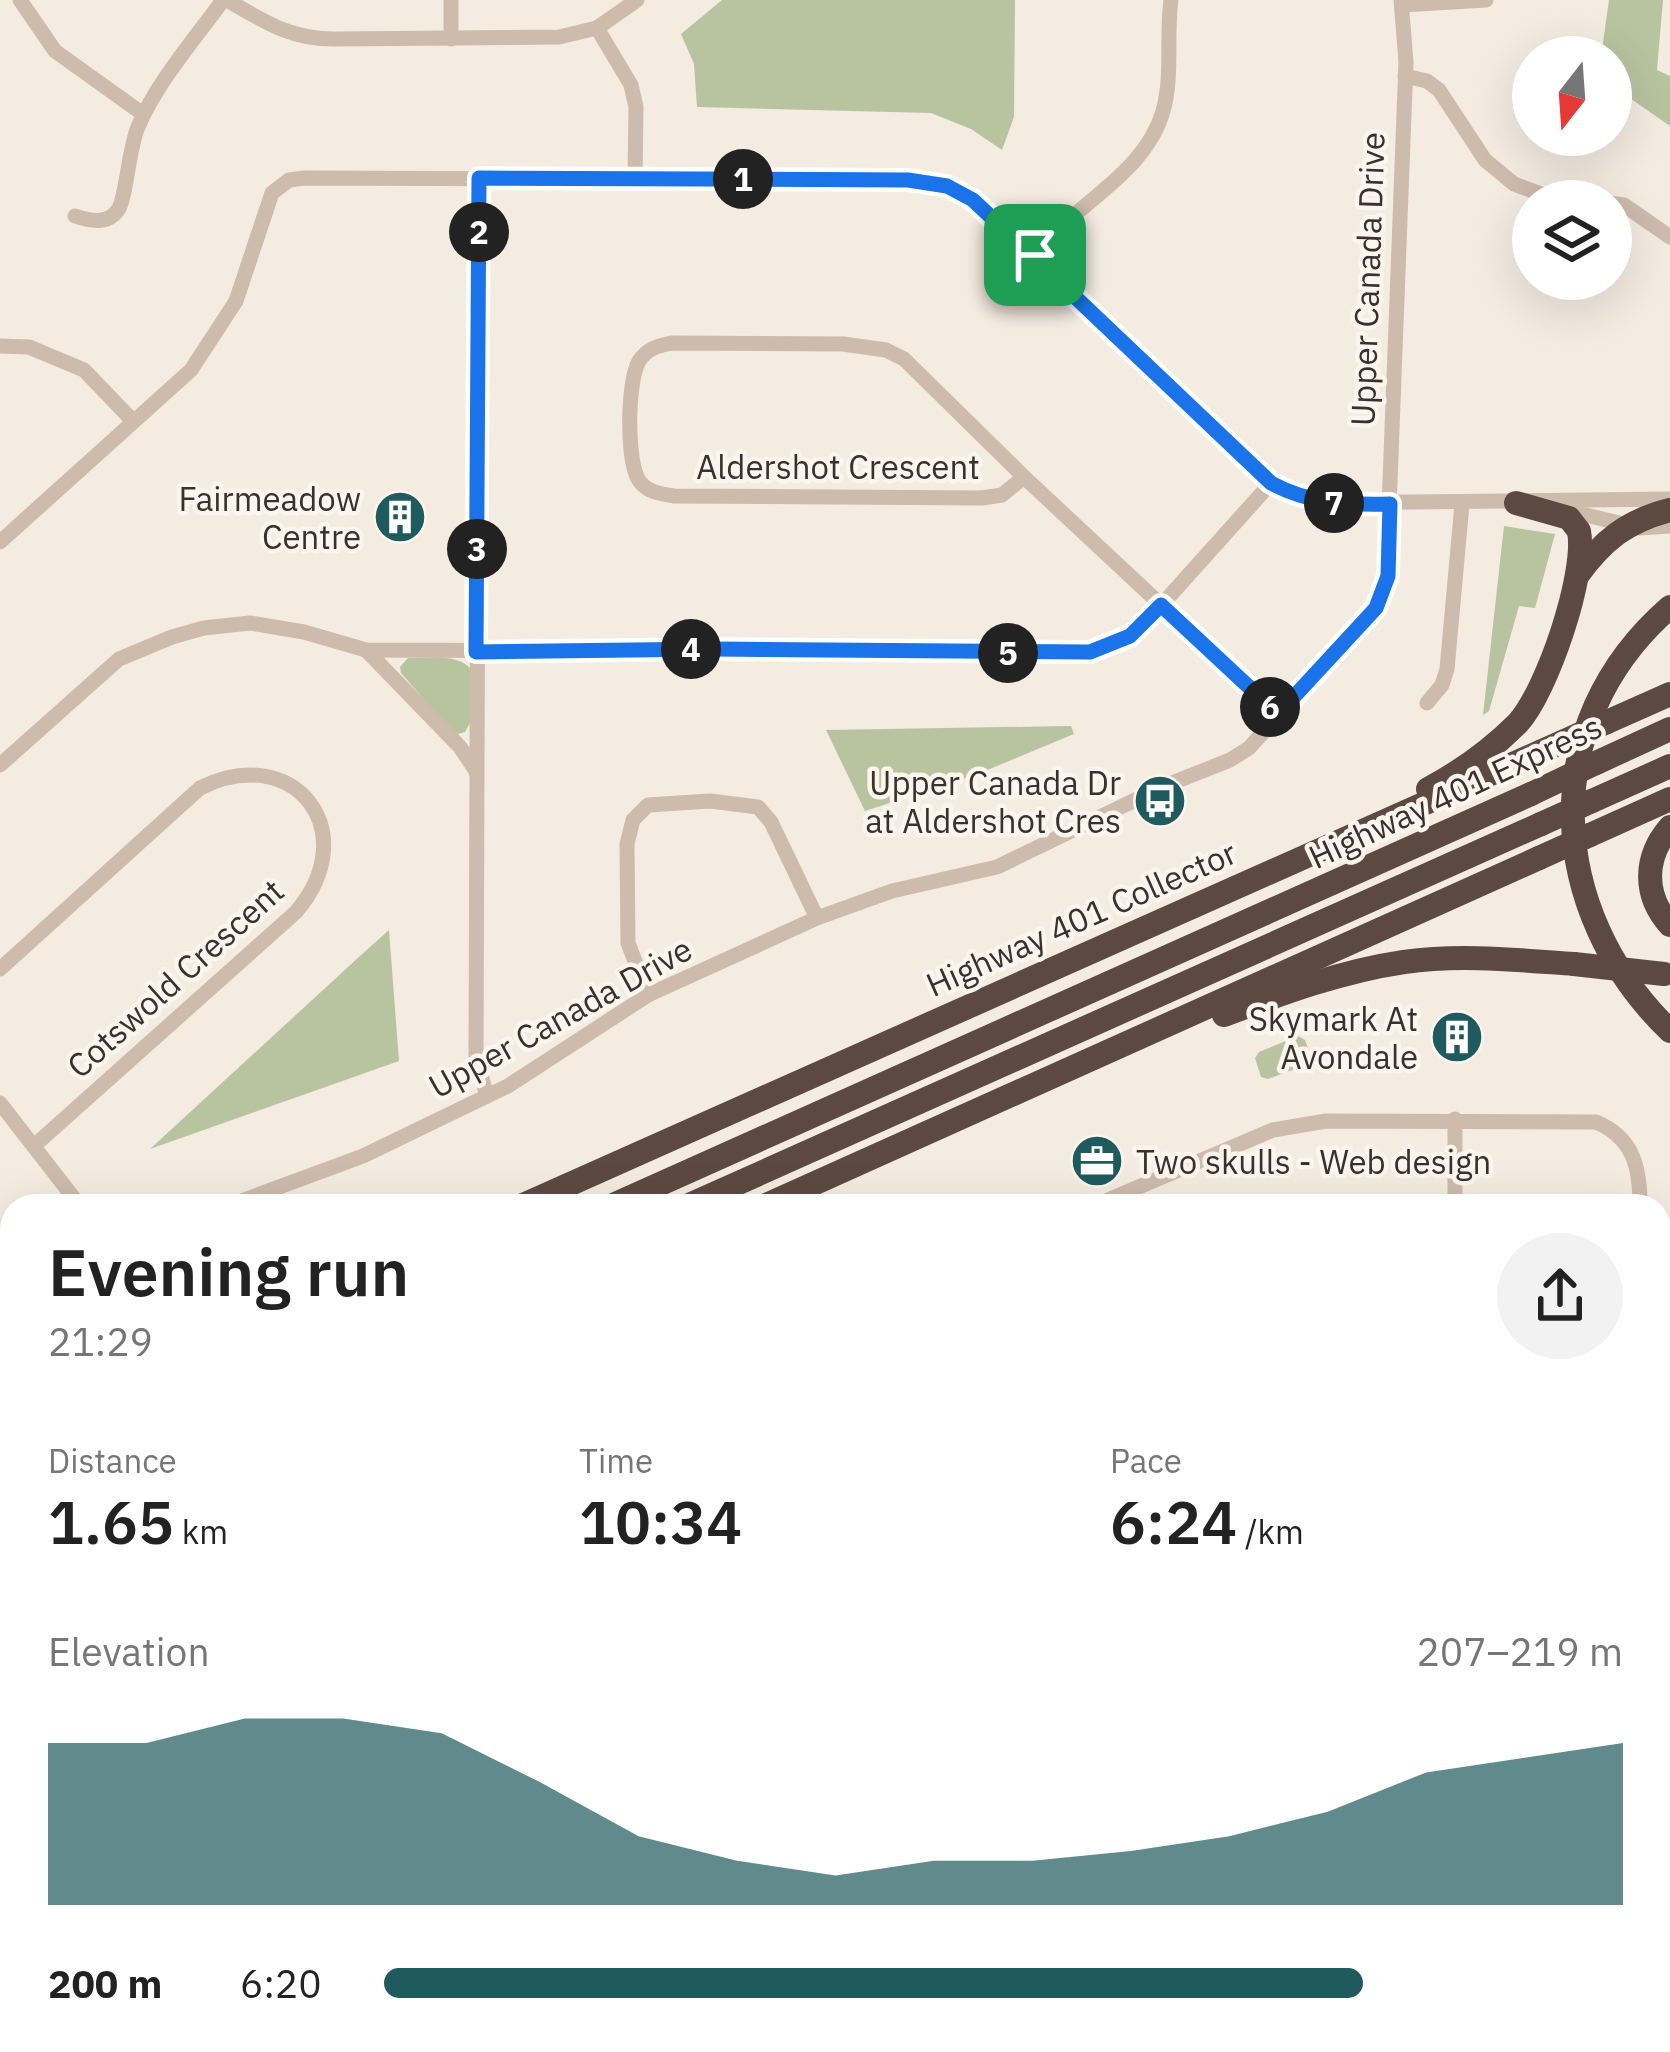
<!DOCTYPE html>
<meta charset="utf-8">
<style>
:root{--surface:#fff;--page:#f2f2f2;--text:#222;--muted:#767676;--accent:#1f5a5e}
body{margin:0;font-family:"IBM Plex Sans",sans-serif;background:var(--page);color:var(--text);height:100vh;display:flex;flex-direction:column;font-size:45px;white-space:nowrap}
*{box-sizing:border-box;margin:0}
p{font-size:39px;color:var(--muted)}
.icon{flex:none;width:66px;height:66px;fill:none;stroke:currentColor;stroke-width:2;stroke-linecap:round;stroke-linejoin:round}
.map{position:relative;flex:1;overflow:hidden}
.drawer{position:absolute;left:0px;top:1194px;width:1671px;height:858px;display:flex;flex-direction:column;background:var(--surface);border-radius:36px 36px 0 0;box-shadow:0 12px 48px #0002}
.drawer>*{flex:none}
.needle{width:78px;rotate:197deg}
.buttons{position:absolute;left:1512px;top:36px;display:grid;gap:24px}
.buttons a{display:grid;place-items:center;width:120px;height:120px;border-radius:50%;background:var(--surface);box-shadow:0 12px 48px #0002;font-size:60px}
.pin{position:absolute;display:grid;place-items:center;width:102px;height:102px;color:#fff;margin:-51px;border-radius:24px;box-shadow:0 6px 18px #0006}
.km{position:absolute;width:60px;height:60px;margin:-30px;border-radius:50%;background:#222;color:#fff;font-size:33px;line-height:60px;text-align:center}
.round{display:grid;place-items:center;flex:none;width:126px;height:126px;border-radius:63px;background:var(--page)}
.headline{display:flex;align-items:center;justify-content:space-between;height:204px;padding:0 48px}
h1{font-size:66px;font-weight:600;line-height:90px}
.stats{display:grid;grid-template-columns:repeat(3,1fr);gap:18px;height:204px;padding:12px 48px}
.stats div{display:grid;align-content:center}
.stats b{font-size:60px;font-weight:600}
.stats small{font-size:33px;font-weight:400}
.stats p{font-size:33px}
.chart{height:336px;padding:24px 48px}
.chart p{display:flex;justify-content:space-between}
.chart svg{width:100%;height:216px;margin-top:12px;fill:var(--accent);opacity:.7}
ul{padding:0 48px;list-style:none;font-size:39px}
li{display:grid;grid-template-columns:192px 144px 1fr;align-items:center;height:90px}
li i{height:30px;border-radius:15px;background:var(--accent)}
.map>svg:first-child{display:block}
</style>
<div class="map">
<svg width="1670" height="2052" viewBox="0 0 1670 2052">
<rect width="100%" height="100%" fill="#f4ebe1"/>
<g fill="#b8c4a0">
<path d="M722 0H1015L1014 117 1002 150 971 129 931 113 697 107 694 64 681 34Z"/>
<path d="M1609 0H1663L1657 70 1670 76V126L1611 85V57H1601Z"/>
<path d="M1504 526 1555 534 1535 608 1519 606 1489 711 1483 715Z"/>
<path d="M408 658C428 658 455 653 470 668V723L465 732 458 734 449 728 401 673 400 667Z"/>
<path d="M1071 726 1074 734 973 776 865 811 826 730Z"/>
<path d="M389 930 399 1061 150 1149 360 956Z"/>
<path d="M1298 1036 1305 1040 1311 1057 1306 1065 1268 1079 1261 1077 1255 1058 1259 1052Z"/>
</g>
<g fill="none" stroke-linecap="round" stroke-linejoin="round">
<g stroke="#cdbbac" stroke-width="15">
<path d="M20 0 55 51 143 114"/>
<path d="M227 0C265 22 290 39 334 39L559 37 597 28 637 0"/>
<path d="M451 0V39"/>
<path d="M1402 5 1486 0"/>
<path d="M597 28 631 85 636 107 635 178"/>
<path d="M1405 76 1427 81 1439 90 1485 160 1514 184 1541 194 1624 205 1670 237"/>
<path d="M479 179 476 1057 487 1096"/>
<path d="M75 216C90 221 107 225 118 210 126 199 129 147 138 127 157 82 194 40 223 0"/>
<path d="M1035 255C1073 204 1145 175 1163 111 1173 76 1166 36 1171 0"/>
<path d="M0 346 29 347 84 370 133 421"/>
<path d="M1024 477 904 359 886 350 843 344 671 343C657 346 647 349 639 361 627 381 626 464 640 482 649 493 662 494 674 496L982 498 1002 495 1024 477 1278 714"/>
<path d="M1561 509 1640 528 1670 526"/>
<path d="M0 542 191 370 236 301 272 193 289 180 304 178 908 180 947 186 973 200 1271 483 1294 495 1324 503 1670 499"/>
<path d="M366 650 460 747 476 771"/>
<path d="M1427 703 1442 685 1447 669 1462 504"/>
<path d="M0 765 119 659 172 637 204 628 250 623 304 632 366 650 1090 653 1130 636 1149 619 1271 483"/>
<path d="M0 969 200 788C294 741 365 831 296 912L35 1145"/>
<path d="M648 995 628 943 627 844 633 820 648 805 710 801 758 807 771 822 817 918"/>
<path d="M0 1103 80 1206"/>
<path d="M1455 1119V1206"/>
<path d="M228 1206 363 1156 508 1086 648 995 817 918 892 891 997 867 1162 787 1230 760 1249 748 1375 608 1386 587 1406 62 1401 0"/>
<path d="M1094 1206 1273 1130 1326 1121 1596 1122C1634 1138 1640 1168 1640 1206"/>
<path d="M0 1277 12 1274"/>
<path d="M1659 1534H1670"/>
<path d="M0 1683 12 1684"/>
<path d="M1659 1686H1670"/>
<path d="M1659 1866H1670"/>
<path d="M0 1924 12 1936"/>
<path d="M224 2040V2052"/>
<path d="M640 2040 645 2052"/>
<path d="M1226 2052V2040"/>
</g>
<g stroke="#5c4a42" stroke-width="24">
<path d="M1577 576C1603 540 1627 521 1670 510"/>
<path d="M1670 607C1535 724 1546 911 1670 1031"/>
<path d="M1607 722 1670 694"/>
<path d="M1596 763 1670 729"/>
<path d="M1428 789C1460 772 1492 749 1518 723 1547 691 1587 574 1579 531L1569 518 1516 503"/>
<path d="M1592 801 1670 766"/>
<path d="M1670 827C1644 857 1643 895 1670 925"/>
<path d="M1590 835 1670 799"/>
<path d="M1224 1015C1283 993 1342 971 1404 962 1461 954 1517 960 1574 964"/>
<path d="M521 1206 1540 752"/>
<path d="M611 1206 1531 794"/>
<path d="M687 1206 1541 824"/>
<path d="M764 1206 1539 858"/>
<path d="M0 1396 12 1393"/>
<path d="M0 1435 12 1432"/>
<path d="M0 1466 12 1463"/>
<path d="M0 1497 12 1494"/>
</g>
<g stroke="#5c4a42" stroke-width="24">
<path d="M1540 752 1607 722"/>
<path d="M1531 794 1596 763"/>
<path d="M1541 824 1592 801"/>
<path d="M1539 858 1590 835"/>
<path d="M1574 964 1664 974"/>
</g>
</g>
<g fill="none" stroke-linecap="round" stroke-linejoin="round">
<g stroke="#fff" stroke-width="24">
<path id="route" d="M479 178 908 180 947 186 973 200 1271 483C1310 504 1346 505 1390 504L1388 576 1376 608 1278 714 1161 605 1130 636 1090 652 715 649 476 652Z"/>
</g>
<use href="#route" stroke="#1a73e8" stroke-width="15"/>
</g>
<defs>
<g id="building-disc" transform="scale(2.7)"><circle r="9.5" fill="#1f5a5e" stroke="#fbf5ee"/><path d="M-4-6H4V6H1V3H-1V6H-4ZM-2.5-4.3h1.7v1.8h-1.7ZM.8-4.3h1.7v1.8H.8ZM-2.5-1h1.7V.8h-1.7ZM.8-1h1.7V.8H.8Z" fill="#fff"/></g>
<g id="bus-disc" transform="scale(2.7)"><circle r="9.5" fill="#1f5a5e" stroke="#fbf5ee"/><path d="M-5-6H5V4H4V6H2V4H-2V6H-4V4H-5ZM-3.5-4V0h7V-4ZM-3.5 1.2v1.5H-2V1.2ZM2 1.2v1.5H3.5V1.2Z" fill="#fff"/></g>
<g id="office-disc" transform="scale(2.7)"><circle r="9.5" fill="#1f5a5e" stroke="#fbf5ee"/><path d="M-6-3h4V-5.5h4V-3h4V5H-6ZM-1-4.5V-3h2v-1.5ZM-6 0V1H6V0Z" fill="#fff"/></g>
</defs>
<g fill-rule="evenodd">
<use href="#building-disc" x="400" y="517"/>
<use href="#bus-disc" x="1160" y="801"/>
<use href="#building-disc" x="1457" y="1037"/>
<use href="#office-disc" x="1097" y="1161"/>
</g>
<g text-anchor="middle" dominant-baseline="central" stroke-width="9" stroke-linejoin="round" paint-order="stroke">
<g font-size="33" fill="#3b302b" stroke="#fbf5ee">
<text transform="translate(1367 279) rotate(-88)">Upper Canada Drive</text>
<text x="838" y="466">Aldershot Crescent</text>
<text transform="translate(1455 791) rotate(-25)">Highway 401 Express</text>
<text transform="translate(1081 918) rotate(-24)">Highway 401 Collector</text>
<text transform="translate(175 978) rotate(-42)">Cotswold Crescent</text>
<text transform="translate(560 1017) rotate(-29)">Upper Canada Drive</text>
</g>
<g font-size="33" fill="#3b302b" stroke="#fbf5ee" text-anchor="end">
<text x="361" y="498">Fairmeadow<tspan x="361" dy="38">Centre</tspan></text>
<text x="1121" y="782">Upper Canada Dr<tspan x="1121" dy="38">at Aldershot Cres</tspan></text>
<text x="1418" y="1018">Skymark At<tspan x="1418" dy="38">Avondale</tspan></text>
<text x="1136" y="1161" text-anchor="start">Two skulls - Web design</text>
</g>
</g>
</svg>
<div class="buttons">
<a><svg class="needle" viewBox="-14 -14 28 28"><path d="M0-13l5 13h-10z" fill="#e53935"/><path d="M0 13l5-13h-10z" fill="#767676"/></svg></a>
<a><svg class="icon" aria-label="layers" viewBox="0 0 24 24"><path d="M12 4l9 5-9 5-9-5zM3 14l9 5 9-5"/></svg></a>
</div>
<div class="pin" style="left:1035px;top:255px;background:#1e9e55"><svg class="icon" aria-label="arrive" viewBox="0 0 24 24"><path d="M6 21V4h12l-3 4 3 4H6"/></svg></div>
<b class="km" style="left:743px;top:179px">1</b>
<b class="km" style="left:479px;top:232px">2</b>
<b class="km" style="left:477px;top:549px">3</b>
<b class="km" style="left:691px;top:649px">4</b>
<b class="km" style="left:1008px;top:653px">5</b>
<b class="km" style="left:1270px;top:707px">6</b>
<b class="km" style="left:1334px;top:503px">7</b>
<section class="drawer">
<div class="headline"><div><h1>Evening run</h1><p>21:29</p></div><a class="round"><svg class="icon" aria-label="share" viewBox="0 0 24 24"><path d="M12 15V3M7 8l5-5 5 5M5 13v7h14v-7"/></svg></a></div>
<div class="stats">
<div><p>Distance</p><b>1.65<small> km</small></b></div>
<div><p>Time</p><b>10:34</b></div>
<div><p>Pace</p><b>6:24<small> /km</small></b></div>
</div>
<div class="chart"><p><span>Elevation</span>207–219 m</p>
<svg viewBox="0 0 160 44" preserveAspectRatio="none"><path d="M0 44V11L10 11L20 6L30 6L40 9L50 19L60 30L70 35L80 38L90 35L100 35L110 33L120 30L130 25L140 17L150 14L160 11V44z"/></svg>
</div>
<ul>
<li><b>200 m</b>6:20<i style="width:79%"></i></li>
</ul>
</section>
</div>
